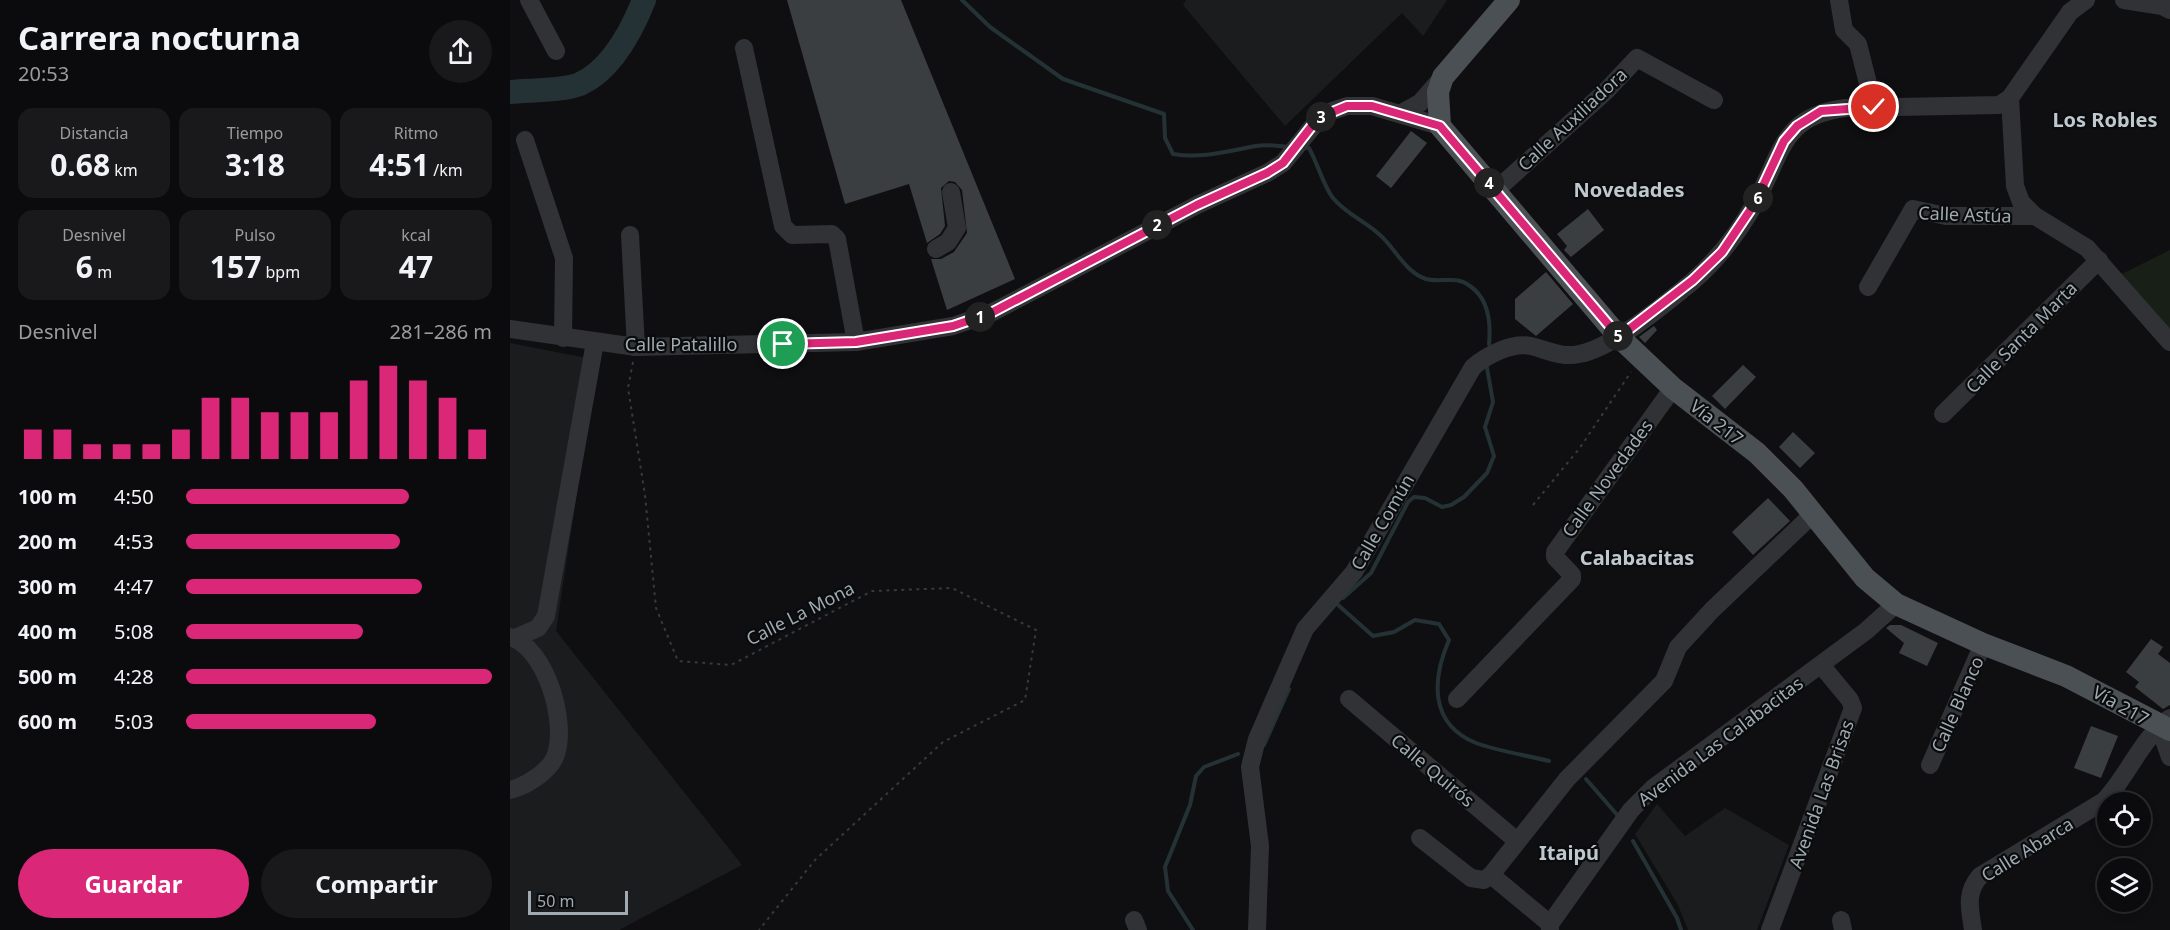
<!DOCTYPE html>
<html lang="es">
<meta charset="utf-8">
<style>
:root{--surface:#0b0b0d;--page:#19191b;--text:#f1f3f6;--muted:#9a9b9d;--line:#2b2b2e;--accent:#db2777}
body{margin:0;font-family:"Noto Sans",sans-serif;background:var(--page);color:var(--text);height:100vh;display:flex;flex-direction:column;font-size:22px;white-space:nowrap}
*{box-sizing:border-box;margin:0}
p{font-size:20px;color:var(--muted)}
.icon{flex:none;width:33px;height:33px;fill:none;stroke:currentColor;stroke-width:2;stroke-linecap:round;stroke-linejoin:round}
.map{position:relative;flex:1;overflow:hidden}
.side{display:flex;flex-direction:column;background:var(--surface);width:510px}
.side>*{flex:none}
.buttons{position:absolute;left:1587px;top:792px;display:grid;gap:12px}
.buttons a{display:grid;place-items:center;width:54px;height:54px;border-radius:50%;background:var(--surface);box-shadow:0 3px 9px #0003,0 0 0 2px var(--line);font-size:30px}
.scale{position:absolute;left:18px;bottom:15px;width:100px;box-sizing:border-box;padding-left:6px;border:3px solid #9faab3;border-top:0;font-size:16px;line-height:21px;white-space:nowrap;color:#9faab3;-webkit-text-stroke:4px #0a0b0c;paint-order:stroke}
.pin{position:absolute;display:grid;place-items:center;width:51px;height:51px;color:#fff;margin:-26px;border:3px solid #fff;border-radius:50%;box-shadow:0 2px 6px #0007}
.km{position:absolute;width:30px;height:30px;margin:-15px;border-radius:50%;background:#222;color:#fff;font-size:16px;line-height:30px;text-align:center}
.round{display:grid;place-items:center;flex:none;width:63px;height:63px;border-radius:32px;background:var(--page)}
.headline{display:flex;align-items:center;justify-content:space-between;height:102px;padding:0 18px}
h1{font-size:33px;font-weight:700;line-height:45px}
.stats{display:grid;grid-template-columns:repeat(3,1fr);gap:9px;height:102px;padding:6px 18px}
.stats div{display:grid;align-content:center;border-radius:15px;background:var(--page);text-align:center}
.stats b{font-size:30px;font-weight:700}
.stats small{font-size:16px;font-weight:400}
.stats p{font-size:16px}
.chart{height:168px;padding:12px 18px}
.chart p{display:flex;justify-content:space-between}
.chart svg{width:100%;height:108px;margin-top:6px;stroke:var(--accent);stroke-width:6}
.action{display:flex;gap:12px;margin-top:auto;padding:12px 18px}
.action a{flex:1;height:69px;border-radius:36px;background:var(--accent);color:#fff;font-size:24px;font-weight:700;line-height:69px;text-align:center}
.action a+a{background:var(--page);color:var(--text)}
ul{padding:0 18px;list-style:none;font-size:20px}
li{display:grid;grid-template-columns:96px 72px 1fr;align-items:center;height:45px}
li i{height:15px;border-radius:8px;background:var(--accent)}
main{display:flex;flex:1;min-height:0}
.map>svg:first-child{display:block}
</style>
<main>
<section class="side">
<div class="headline"><div><h1>Carrera nocturna</h1><p>20:53</p></div><a class="round"><svg class="icon" aria-label="share" viewBox="0 0 24 24"><path d="M12 15V3M7 8l5-5 5 5M5 13v7h14v-7"/></svg></a></div>
<div class="stats">
<div><p>Distancia</p><b>0.68<small> km</small></b></div>
<div><p>Tiempo</p><b>3:18</b></div>
<div><p>Ritmo</p><b>4:51<small> /km</small></b></div>
</div>
<div class="stats">
<div><p>Desnivel</p><b>6<small> m</small></b></div>
<div><p>Pulso</p><b>157<small> bpm</small></b></div>
<div><p>kcal</p><b>47</b></div>
</div>
<div class="chart"><p><span>Desnivel</span>281–286 m</p>
<svg viewBox="0 0 160 44" preserveAspectRatio="none"><path d="M5 44V32M15 44V32M25 44V38M35 44V38M45 44V38M55 44V32M65 44V19M75 44V19M85 44V25M95 44V25M105 44V25M115 44V12M125 44V6M135 44V12M145 44V19M155 44V32"/></svg>
</div>
<ul>
<li><b>100 m</b>4:50<i style="width:73%"></i></li>
<li><b>200 m</b>4:53<i style="width:70%"></i></li>
<li><b>300 m</b>4:47<i style="width:77%"></i></li>
<li><b>400 m</b>5:08<i style="width:58%"></i></li>
<li><b>500 m</b>4:28<i style="width:100%"></i></li>
<li><b>600 m</b>5:03<i style="width:62%"></i></li>
</ul>
<div class="action"><a>Guardar</a><a>Compartir</a></div>
</section>
<div class="map">
<svg width="1660" height="930" viewBox="0 0 1660 930">
<rect width="100%" height="100%" fill="#0f0f11"/>
<g fill="#1b1c1e">
<path d="M676 0H937L913 36 892 13 775 126 673 5Z"/>
<path d="M0 343 87 360 46 631 232 865 109 930H0Z"/>
<path d="M1147 804 1175 836 1215 808 1279 845 1247 930H1178L1168 905 1125 834Z"/>
</g>
<path fill="#181f17" d="M1660 250V331L1612 274Z"/>
<g fill="none" stroke-linecap="round" stroke-linejoin="round">
<g stroke="#253235" stroke-width="4">
<path d="M452 0 480 27 553 79 654 114 655 138 663 154C692 159 718 151 746 146 756 144 769 146 779 147"/>
<path d="M793 148H799C807 162 814 187 823 198 836 214 855 221 870 235 885 248 895 272 916 279 931 283 945 275 960 286 979 299 981 323 979 344"/>
<path d="M833 598 861 573 898 502 904 497 915 498 932 507 941 505 954 497 977 473 984 456 975 427 983 402 977 368"/>
<path d="M827 604 863 636 884 632 905 620 929 624 939 640C922 679 919 724 966 743 987 751 1016 755 1039 761"/>
<path d="M754 745 779 689"/>
<path d="M1076 779 1109 817"/>
<path d="M1123 841 1167 918 1171 930"/>
<path d="M683 930 658 891 655 867 680 805 686 776 694 767 728 754"/>
</g>
<path stroke="#253235" stroke-width="24" d="M0 92C19 90 53 91 70 84 101 70 122 30 134 0"/>
</g>
<g fill="#3b3e41">
<path d="M277 0H391L505 279 437 310 421 259H431L444 252 457 233 452 190 445 182 439 181 431 188 435 226 430 234 417 243 399 184 335 204Z"/>
<path d="M901 131 917 143 881 188 866 176Z"/>
<path d="M1078 209 1094 230 1061 257 1054 250 1057 246 1047 234Z"/>
<path d="M1036 272 1063 304 1026 336 1005 319V299Z"/>
<path d="M1144 326 1147 330 1135 343 1129 337Z"/>
<path d="M1233 365 1246 377 1215 409 1202 396Z"/>
<path d="M1283 432 1305 453 1290 468 1269 447Z"/>
<path d="M1258 498 1280 521 1243 555 1222 532Z"/>
<path d="M1380 625H1391L1428 643 1417 666 1389 653 1394 643 1376 628Z"/>
<path d="M1641 639 1653 647 1648 654 1660 663V705L1653 709 1625 687 1629 682 1616 672Z"/>
<path d="M1581 726 1608 736 1591 778 1564 768Z"/>
</g>
<g fill="none" stroke-linecap="round" stroke-linejoin="round">
<g stroke="#363a3d" stroke-width="2" stroke-dasharray="3 4.5" stroke-linecap="butt">
<path d="M123 362 118 388 135 495 146 608 168 661 221 665 362 591 442 588 526 630 515 700 433 742 305 860 249 930"/>
<path d="M1023 505 1069 449 1121 372"/>
</g>
<g stroke="#303236" stroke-width="18">
<path d="M19 0 46 51"/>
<path d="M1329 0 1334 30 1348 44 1364 107"/>
<path d="M1614 0 1652 6 1660 10"/>
<path d="M234 48 273 226 282 235 322 234 327 239 346 342"/>
<path d="M1500 98 1505 186 1511 202 1525 216 1577 248 1660 342"/>
<path d="M890 114 910 103 931 79"/>
<path d="M15 140 54 258 53 338"/>
<path d="M985 191 1096 91 1127 58 1204 100"/>
<path d="M120 235 126 347"/>
<path d="M426 249 438 242 447 228 441 192"/>
<path d="M1358 287 1403 209 1436 216H1525"/>
<path d="M0 329 126 347 346 342 443 326 481 313 687 205 757 173 773 163 809 119 822 111 837 106H862L930 126"/>
<path d="M1433 414 1589 260"/>
<path d="M0 637C36 648 57 721 46 754 41 771 16 786 0 790"/>
<path d="M5 638 28 628 36 616 85 342"/>
<path d="M839 699 1007 841"/>
<path d="M947 699 1062 579V575L1045 557V552L1163 388"/>
<path d="M1649 726 1660 757"/>
<path d="M1420 765 1473 644"/>
<path d="M910 838 961 878 974 880 981 875 1057 779 1154 681 1168 647 1202 610 1302 515"/>
<path d="M981 875 1040 924"/>
<path d="M624 920 628 930"/>
<path d="M1331 920 1333 930"/>
<path d="M747 930 750 846 740 767 747 739 795 629 844 572 963 367C977 355 1002 342 1021 346 1037 350 1052 358 1069 354 1103 348 1156 303 1183 281 1208 259 1229 232 1245 203 1272 155 1271 115 1336 108L1489 105 1500 98 1560 12 1576 0"/>
<path d="M1040 930V924L1121 810 1143 788 1356 631 1386 604"/>
<path d="M1260 930 1343 708 1340 700 1311 665"/>
<path d="M1463 930C1460 909 1455 893 1470 876L1594 801C1618 776 1632 737 1660 718"/>
</g>
<path stroke="#4b5055" stroke-width="22" d="M999 0 933 77 928 92 930 126 1109 337 1163 388 1247 453 1283 489 1355 578 1386 604 1473 644 1556 676 1660 730"/>
</g>
<g fill="none" stroke-linecap="round" stroke-linejoin="round">
<g stroke="#fff" stroke-width="12">
<path id="route" d="M273 344 346 342 443 326 481 313 687 205 757 173 773 163 808 118 837 106H862L930 126 1109 337 1183 280 1212 252 1245 203 1274 141 1287 126 1311 111 1364 107"/>
</g>
<use href="#route" stroke="#db2777" stroke-width="8"/>
</g>
<g text-anchor="middle" dominant-baseline="central" stroke-width="4.5" stroke-linejoin="round" paint-order="stroke">
<g font-size="18" fill="#9faab3" stroke="#0a0b0c">
<text transform="translate(1062 119) rotate(-43)">Calle Auxiliadora</text>
<text transform="translate(1455 214) rotate(2)">Calle Astúa</text>
<text transform="translate(1511 337) rotate(-45)">Calle Santa Marta</text>
<text x="171" y="344">Calle Patalillo</text>
<text transform="translate(1207 422) rotate(38)">Vía 217</text>
<text transform="translate(1097 478) rotate(-54)">Calle Novedades</text>
<text transform="translate(872 522) rotate(-60)">Calle Común</text>
<text transform="translate(290 613) rotate(-27)">Calle La Mona</text>
<text transform="translate(1447 704) rotate(-66)">Calle Blanco</text>
<text transform="translate(1611 705) rotate(29)">Vía 217</text>
<text transform="translate(1210 741) rotate(-37)">Avenida Las Calabacitas</text>
<text transform="translate(923 770) rotate(40)">Calle Quirós</text>
<text transform="translate(1311 794) rotate(-70)">Avenida Las Brisas</text>
<text transform="translate(1517 849) rotate(-32)">Calle Abarca</text>
</g>
<g font-size="20" font-weight="bold" fill="#c0c8cf" stroke="#0a0b0c">
<text x="1595" y="119">Los Robles</text>
<text x="1119" y="189">Novedades</text>
<text x="1127" y="557">Calabacitas</text>
<text x="1059" y="852">Itaipú</text>
</g>
</g>
</svg>
<div class="buttons">
<a><svg class="icon" aria-label="locate" viewBox="0 0 24 24"><circle cx="12" cy="12" r="6"/><path d="M12 2v4M12 18v4M2 12h4M18 12h4"/></svg></a>
<a><svg class="icon" aria-label="layers" viewBox="0 0 24 24"><path d="M12 4l9 5-9 5-9-5zM3 14l9 5 9-5"/></svg></a>
</div>
<div class="scale">50 m</div>
<div class="pin" style="left:273px;top:344px;background:#1e9e55"><svg class="icon" aria-label="arrive" viewBox="0 0 24 24"><path d="M6 21V4h12l-3 4 3 4H6"/></svg></div>
<div class="pin" style="left:1364px;top:107px;background:#d93025"><svg class="icon" aria-label="check" viewBox="0 0 24 24"><path d="M5 12l5 5 9-10"/></svg></div>
<b class="km" style="left:470px;top:317px">1</b>
<b class="km" style="left:647px;top:225px">2</b>
<b class="km" style="left:811px;top:117px">3</b>
<b class="km" style="left:979px;top:183px">4</b>
<b class="km" style="left:1108px;top:336px">5</b>
<b class="km" style="left:1248px;top:198px">6</b>
</div>
</main>
